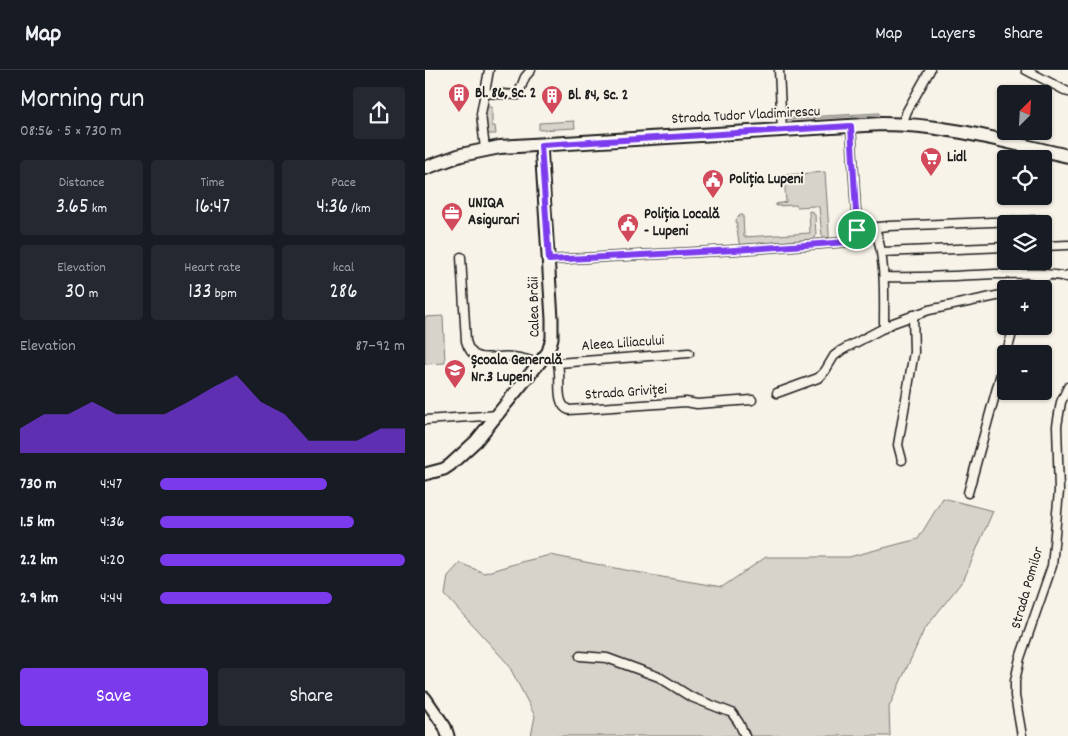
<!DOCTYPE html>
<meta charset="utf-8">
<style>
:root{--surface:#171b24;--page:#242831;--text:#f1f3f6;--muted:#9ea1a6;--line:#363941;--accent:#7c3aed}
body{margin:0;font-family:Dekko,sans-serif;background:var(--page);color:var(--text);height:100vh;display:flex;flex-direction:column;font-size:19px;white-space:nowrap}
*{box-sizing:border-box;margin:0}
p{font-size:16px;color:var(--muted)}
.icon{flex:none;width:28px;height:28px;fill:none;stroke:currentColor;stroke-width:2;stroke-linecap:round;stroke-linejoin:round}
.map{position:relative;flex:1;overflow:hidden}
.panel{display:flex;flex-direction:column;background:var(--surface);width:425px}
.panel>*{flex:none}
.needle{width:32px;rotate:24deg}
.buttons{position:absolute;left:572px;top:15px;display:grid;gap:10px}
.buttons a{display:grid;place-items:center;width:55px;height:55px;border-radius:5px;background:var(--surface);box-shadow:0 1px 4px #0004;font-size:25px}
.pin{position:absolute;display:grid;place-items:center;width:42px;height:42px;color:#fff;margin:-21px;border:2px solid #fff;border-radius:50%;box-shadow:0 1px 5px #0007}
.round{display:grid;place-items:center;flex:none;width:52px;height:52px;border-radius:5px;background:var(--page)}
.headline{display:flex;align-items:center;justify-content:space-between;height:85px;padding:0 20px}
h1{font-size:28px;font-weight:600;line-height:38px}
.metrics{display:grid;grid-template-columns:repeat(3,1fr);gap:8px;height:85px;padding:5px 20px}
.metrics div{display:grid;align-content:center;border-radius:5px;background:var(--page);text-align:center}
.metrics b{font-size:21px;font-weight:600}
.metrics small{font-size:14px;font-weight:400}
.metrics p{font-size:14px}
.chart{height:140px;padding:10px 20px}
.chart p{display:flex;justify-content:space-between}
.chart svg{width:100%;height:90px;margin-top:5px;fill:var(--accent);opacity:.7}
.cta{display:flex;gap:10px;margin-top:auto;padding:10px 20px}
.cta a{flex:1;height:58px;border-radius:5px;background:var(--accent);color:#fff;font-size:20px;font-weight:600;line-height:58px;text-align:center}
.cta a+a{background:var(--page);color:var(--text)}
ul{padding:0 20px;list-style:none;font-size:16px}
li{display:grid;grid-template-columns:80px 60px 1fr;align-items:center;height:38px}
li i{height:12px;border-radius:6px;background:var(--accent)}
header{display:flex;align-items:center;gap:30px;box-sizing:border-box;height:70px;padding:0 25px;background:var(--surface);border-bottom:1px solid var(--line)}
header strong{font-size:24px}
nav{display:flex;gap:28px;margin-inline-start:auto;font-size:18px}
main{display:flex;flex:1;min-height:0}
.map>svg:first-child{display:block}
</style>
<header>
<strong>Map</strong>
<nav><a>Map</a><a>Layers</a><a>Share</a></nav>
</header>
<main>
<section class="panel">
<div class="headline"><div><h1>Morning run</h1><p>08:56 · 5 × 730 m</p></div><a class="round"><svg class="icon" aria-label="share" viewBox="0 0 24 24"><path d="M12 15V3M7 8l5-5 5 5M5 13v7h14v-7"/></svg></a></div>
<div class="metrics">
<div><p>Distance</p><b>3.65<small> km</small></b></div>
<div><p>Time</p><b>16:47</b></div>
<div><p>Pace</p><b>4:36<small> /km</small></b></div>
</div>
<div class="metrics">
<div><p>Elevation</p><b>30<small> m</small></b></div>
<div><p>Heart rate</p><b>133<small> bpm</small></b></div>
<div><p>kcal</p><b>286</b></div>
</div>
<div class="chart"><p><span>Elevation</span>87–92 m</p>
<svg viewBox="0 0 160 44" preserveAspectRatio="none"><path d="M0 44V32L10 25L20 25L30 19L40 25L50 25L60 25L70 19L80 12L90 6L100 19L110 25L120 38L130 38L140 38L150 32L160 32V44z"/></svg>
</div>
<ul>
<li><b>730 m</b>4:47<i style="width:68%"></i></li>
<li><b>1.5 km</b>4:36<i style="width:79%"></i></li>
<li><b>2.2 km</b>4:20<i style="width:100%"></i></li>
<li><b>2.9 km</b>4:44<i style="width:70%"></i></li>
</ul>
<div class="cta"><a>Save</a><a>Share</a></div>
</section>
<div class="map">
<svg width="643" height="666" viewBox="0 0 643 666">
<rect width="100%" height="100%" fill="#f7f3e8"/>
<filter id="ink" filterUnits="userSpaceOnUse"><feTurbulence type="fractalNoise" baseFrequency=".02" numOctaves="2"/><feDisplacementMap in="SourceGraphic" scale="10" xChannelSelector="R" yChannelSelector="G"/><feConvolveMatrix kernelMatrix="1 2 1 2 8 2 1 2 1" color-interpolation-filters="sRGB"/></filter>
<g filter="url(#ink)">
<g fill="#d7d3cb" stroke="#7a7874">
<path d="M61 37H67V56H70L71 64H63L60 56Z"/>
<path d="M454 43V45L362 50 360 48Z"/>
<path d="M149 51 150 58 114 60V53Z"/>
<path d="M400 102 404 162V168L397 166 394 137 390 136 372 137 371 135 351 136V134L361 132 359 105Z"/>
<path d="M384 141 388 142 390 145 391 166 387 171 318 176 314 173 311 150 315 145H318L319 167 385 163Z"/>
<path d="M18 246 20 293 0 294V247Z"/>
<path d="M518 428 568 441 539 509 499 560 464 637 465 666H106L110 646 83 594 20 525 23 506 35 493 59 503 96 492 125 485 231 506 297 517 341 487H424L493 469Z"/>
</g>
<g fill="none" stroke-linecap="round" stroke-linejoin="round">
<g stroke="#1c1c1c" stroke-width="11">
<g id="street">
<path d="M354 0 357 60"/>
<path d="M601 0 643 22"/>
<path d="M59 23 93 25 100 7 106 0"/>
<path d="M477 54 482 41 505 0"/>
<path d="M60 79 56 44 64 0"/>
<path d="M450 158C461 191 459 224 459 258"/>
<path d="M432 159 464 156 615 150"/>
<path d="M619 176 643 175"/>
<path d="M457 182 581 177"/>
<path d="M36 187 41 271C48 297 69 284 88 287 97 288 106 291 115 293"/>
<path d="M124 190 310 180 423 172 429 168 432 159 426 56"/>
<path d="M459 207C497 208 534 206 572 204 595 204 618 202 641 207L643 205"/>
<path d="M599 219 604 213 623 206"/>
<path d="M123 282C126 285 130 287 132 291 138 304 128 334 144 340L261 332 272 334 327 330"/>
<path d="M133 293 264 283"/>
<path d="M352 323 393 308 400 301 409 286 417 280 468 253 504 240 581 224"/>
<path d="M0 350 74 345"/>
<path d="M477 390 473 375 489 282 488 245"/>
<path d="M543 423 589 256"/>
<path d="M155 586 182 588 234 607 266 627 307 643 314 653 320 666"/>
<path d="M597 666 590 626V611L595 588 627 496 634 421 632 356 636 332 643 317"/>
</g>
</g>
<g stroke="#1c1c1c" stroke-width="15">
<g id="secondary">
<path d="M0 404 19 399 25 395 51 371 123 282 127 268V249L116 75"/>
<path d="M0 628 20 657 23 666"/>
</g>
</g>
<g stroke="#1c1c1c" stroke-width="16">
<path id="primary" d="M0 98 36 85 75 77 457 54C521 54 581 72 643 86"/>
</g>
<use href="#street" stroke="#f7f3e8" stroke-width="8"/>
<use href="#secondary" stroke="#f7f3e8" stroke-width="11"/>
<use href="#primary" stroke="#f7f3e8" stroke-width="12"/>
</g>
</g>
<g fill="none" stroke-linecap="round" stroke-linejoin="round" filter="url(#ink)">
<g stroke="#fff" stroke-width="10">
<path id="route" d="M426 56 432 160 429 168 423 172 310 180 124 190 116 75Z"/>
</g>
<use href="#route" stroke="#7c3aed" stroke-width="6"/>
</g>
<defs>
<g id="building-pin" transform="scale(1.125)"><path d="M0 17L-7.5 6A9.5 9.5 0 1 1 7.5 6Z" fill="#d1495b" stroke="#f7f3e8"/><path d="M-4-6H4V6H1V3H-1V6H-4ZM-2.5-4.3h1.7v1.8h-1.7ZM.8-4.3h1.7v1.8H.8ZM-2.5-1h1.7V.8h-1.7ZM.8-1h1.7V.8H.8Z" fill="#fff"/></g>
<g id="supermarket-pin" transform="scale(1.125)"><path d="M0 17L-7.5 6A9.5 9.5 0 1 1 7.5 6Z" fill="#d1495b" stroke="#f7f3e8"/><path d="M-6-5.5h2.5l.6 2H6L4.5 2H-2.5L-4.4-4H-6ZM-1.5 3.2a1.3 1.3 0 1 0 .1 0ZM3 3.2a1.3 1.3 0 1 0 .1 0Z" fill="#fff"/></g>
<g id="civic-pin" transform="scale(1.125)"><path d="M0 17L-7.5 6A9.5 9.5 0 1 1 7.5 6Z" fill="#d1495b" stroke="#f7f3e8"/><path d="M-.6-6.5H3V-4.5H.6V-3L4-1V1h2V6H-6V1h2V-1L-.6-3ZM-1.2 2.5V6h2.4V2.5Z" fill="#fff"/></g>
<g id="office-pin" transform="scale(1.125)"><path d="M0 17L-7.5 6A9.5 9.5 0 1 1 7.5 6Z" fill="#d1495b" stroke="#f7f3e8"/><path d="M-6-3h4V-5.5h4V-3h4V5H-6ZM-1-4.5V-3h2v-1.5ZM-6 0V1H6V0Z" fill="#fff"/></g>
<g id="school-pin" transform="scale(1.125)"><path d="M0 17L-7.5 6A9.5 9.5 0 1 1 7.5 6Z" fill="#d1495b" stroke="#f7f3e8"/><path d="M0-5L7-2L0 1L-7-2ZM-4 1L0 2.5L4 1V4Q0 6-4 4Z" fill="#fff"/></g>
</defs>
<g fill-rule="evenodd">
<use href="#building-pin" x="34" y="24"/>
<use href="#building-pin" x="127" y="26"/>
<use href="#supermarket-pin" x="506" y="88"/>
<use href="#civic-pin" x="288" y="110"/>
<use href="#office-pin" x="27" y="143"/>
<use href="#civic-pin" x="203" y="154"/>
<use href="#school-pin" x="30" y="300"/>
</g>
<g text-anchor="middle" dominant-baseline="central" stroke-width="4" stroke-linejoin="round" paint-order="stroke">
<g font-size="15" font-weight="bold" fill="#1c1c1c" stroke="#f7f3e8" text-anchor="start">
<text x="50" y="24">Bl. 86, Sc. 2</text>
<text x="143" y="26">Bl. 84, Sc. 2</text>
<text x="522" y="88">Lidl</text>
<text x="304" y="110">Poliția Lupeni</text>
<text x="43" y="134">UNIQA<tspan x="43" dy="17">Asigurari</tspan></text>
<text x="219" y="145">Poliția Locală<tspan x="219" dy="17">- Lupeni</tspan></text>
<text x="46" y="291">Școala Generală<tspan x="46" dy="17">Nr.3 Lupeni</tspan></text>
</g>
<g font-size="15" fill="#1c1c1c" stroke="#f7f3e8">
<text transform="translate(321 46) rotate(-3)">Strada Tudor Vladimirescu</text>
<text transform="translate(110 237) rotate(-91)">Calea Brăii</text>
<text transform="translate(198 274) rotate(-4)">Aleea Liliacului</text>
<text transform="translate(201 323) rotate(-4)">Strada Griviţei</text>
<text transform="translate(603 518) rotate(-74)">Strada Pomilor</text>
</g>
</g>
</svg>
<div class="buttons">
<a><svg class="needle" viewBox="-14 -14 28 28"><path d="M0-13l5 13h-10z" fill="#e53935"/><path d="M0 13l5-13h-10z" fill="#9ea1a6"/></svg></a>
<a><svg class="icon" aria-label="locate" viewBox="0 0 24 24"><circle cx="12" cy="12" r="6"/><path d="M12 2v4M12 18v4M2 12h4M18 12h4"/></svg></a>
<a><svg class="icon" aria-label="layers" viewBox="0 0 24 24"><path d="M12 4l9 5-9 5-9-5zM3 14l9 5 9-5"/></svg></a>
<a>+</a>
<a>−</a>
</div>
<div class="pin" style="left:432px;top:160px;background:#1e9e55"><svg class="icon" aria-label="arrive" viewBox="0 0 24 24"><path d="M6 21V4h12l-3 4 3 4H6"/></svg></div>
</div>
</main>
